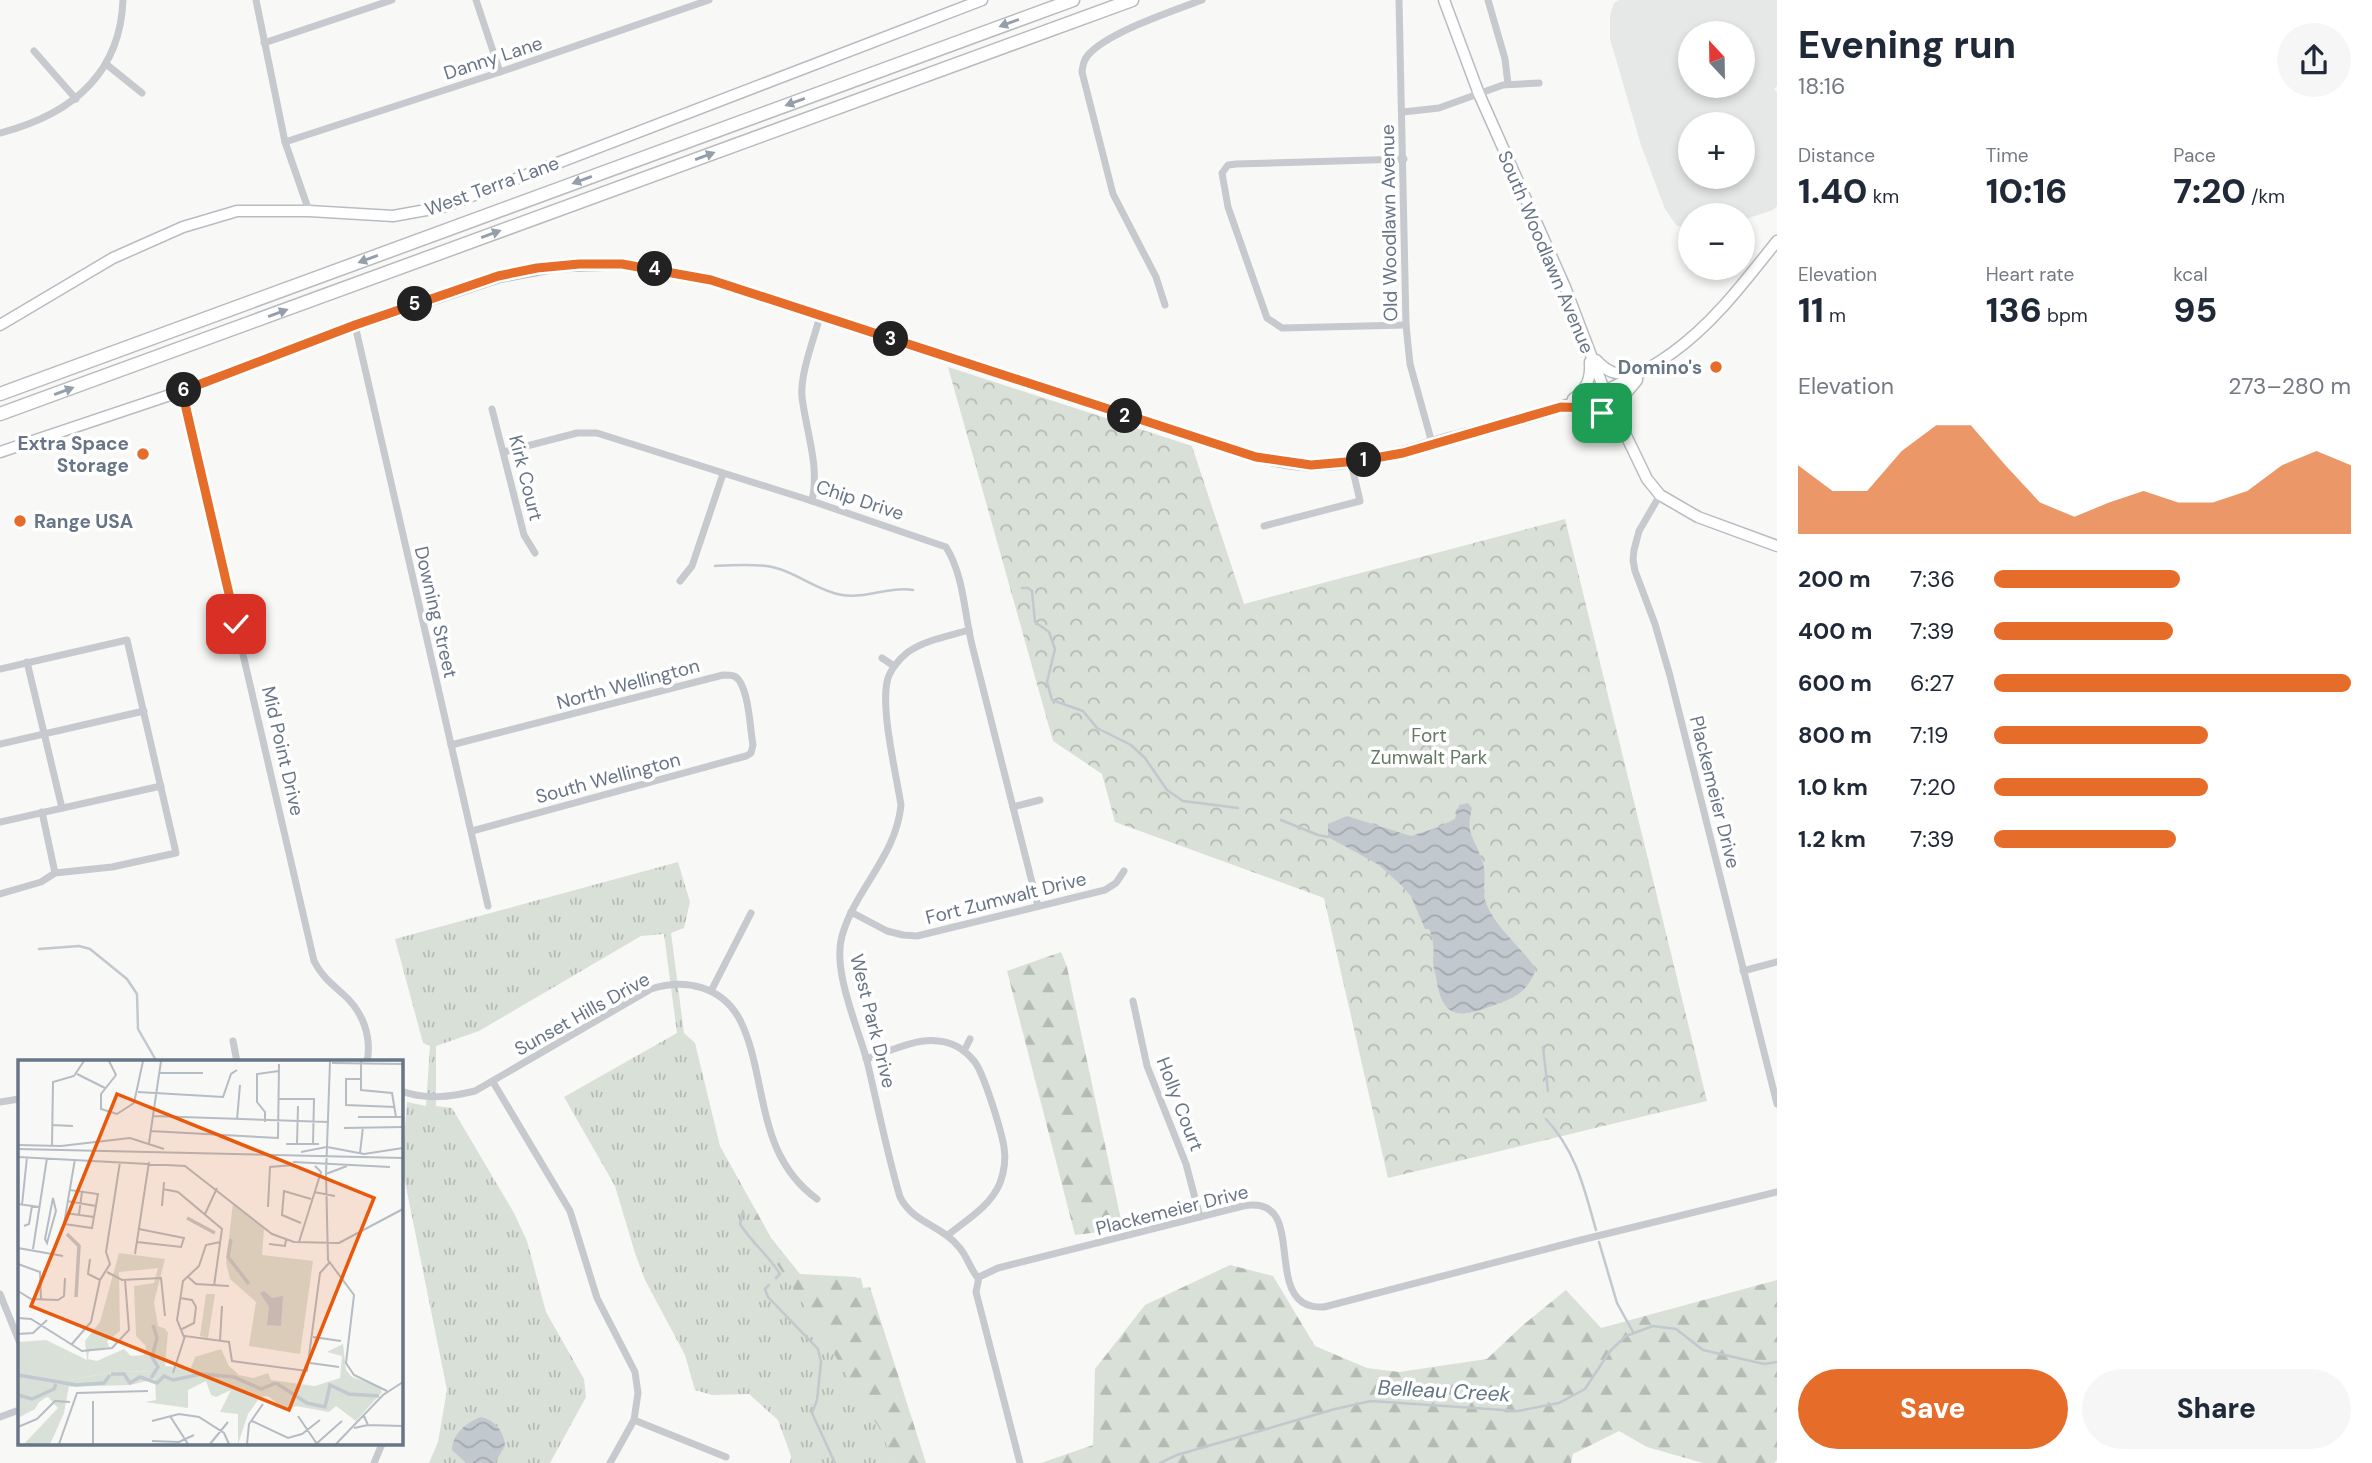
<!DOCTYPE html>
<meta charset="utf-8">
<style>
:root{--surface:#fff;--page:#f6f6f7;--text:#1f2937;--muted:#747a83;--accent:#e56c29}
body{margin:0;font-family:"DM Sans",sans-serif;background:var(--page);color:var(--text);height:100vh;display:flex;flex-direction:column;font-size:26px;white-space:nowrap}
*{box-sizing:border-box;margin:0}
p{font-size:23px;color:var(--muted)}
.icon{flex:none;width:38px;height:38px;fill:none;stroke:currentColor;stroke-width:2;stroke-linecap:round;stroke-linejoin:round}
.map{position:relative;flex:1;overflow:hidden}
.side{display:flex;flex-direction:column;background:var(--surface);width:595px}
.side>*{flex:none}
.needle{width:46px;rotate:338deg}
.tools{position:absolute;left:1678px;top:21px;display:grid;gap:14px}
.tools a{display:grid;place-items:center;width:77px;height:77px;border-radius:50%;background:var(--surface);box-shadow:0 4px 10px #0003;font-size:35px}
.pin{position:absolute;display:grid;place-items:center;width:60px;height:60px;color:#fff;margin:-30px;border-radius:14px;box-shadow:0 4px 10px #0006}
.km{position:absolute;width:35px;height:35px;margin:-18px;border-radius:50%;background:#222;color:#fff;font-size:19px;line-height:35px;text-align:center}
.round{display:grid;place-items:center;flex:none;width:74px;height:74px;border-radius:37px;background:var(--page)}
.headline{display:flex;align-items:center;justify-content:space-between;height:119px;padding:0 21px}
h1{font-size:38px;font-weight:800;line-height:52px}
.figures{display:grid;grid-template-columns:repeat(3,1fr);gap:10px;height:119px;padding:7px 21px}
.figures div{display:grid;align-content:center}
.figures b{font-size:35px;font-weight:800}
.figures small{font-size:19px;font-weight:400}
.figures p{font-size:19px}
.chart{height:196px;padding:14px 21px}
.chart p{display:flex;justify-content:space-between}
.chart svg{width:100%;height:126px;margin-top:7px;fill:var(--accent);opacity:.7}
.primary-button{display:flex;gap:14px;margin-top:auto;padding:14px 21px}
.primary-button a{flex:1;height:80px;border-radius:42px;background:var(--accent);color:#fff;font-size:28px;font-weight:800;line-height:80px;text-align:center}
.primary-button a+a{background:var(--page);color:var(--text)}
ul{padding:0 21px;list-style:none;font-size:23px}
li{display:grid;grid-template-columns:112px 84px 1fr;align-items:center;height:52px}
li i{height:18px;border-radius:9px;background:var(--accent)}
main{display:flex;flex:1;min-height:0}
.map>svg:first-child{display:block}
</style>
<main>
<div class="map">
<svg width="1777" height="1463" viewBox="0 0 1777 1463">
<defs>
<pattern id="grass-tufts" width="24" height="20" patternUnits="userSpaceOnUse" patternTransform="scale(1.75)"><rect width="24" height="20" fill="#d9e0d7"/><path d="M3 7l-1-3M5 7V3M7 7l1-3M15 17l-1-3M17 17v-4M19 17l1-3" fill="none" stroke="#b4bab4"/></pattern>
<pattern id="forest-firs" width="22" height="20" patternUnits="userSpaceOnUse" patternTransform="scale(1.75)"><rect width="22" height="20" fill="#d9e0d7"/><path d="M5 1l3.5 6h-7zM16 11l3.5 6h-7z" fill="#b4bab4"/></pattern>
<pattern id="park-crowns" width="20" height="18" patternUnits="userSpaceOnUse" patternTransform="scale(1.75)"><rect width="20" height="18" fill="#d9e0d7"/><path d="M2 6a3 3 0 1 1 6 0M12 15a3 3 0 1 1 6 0" fill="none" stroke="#b4bab4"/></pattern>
<pattern id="water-waves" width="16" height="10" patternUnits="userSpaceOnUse" patternTransform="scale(1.75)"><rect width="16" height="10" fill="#c1c9cf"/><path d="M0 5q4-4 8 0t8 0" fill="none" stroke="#a1a8ae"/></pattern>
</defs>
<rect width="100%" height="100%" fill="#f8f8f6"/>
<path fill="#e6e7e7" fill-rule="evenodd" d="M1619 0H1777V86L1774 89 1777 92V206L1773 210 1743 220V215H1690V230L1676 225 1665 209 1641 145 1610 39V16L1614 3ZM1690 33H1743V86H1690ZM1690 124H1743V177H1690Z"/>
<path fill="url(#grass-tufts)" d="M678 862 690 902 684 928 671 933 684 1033 695 1043 720 1146 771 1238 800 1274 856 1277 891 1463H790L791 1456 778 1420 749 1394 712 1395 695 1390 685 1355 645 1280 635 1253 615 1186 564 1097 677 1033 664 934 641 936 479 1031 436 1046V1106L452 1108 514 1213 527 1241 546 1312 584 1379 586 1397 550 1463H429L438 1442 447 1390 402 1167 407 1102 426 1106 430 1046 423 1043 395 939Z"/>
<g fill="url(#forest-firs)">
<path d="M1061 952 1067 967 1123 1229 1075 1235 1007 971Z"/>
<path d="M756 1211 771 1238 800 1275 861 1278 863 1288 870 1287 926 1463H891L884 1436 804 1305 751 1225Z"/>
<path d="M1230 1265 1273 1276 1315 1346 1367 1368 1399 1372 1487 1359 1523 1325 1566 1290 1601 1328 1777 1280V1460L1774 1463H1703L1647 1447 1619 1431 1573 1454 1571 1463H1041L1093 1445 1095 1369 1145 1305Z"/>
</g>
<path fill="url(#park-crowns)" d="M948 367 1192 446 1244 604 1565 519 1707 1101 1388 1178 1324 898 1115 822 1102 774 1053 741Z"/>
<g fill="url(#water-waves)">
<path d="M1468 803 1472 808C1465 835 1474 835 1482 860 1488 876 1481 891 1486 903 1494 926 1522 948 1536 969 1526 994 1516 997 1492 1006 1457 1019 1442 1018 1436 977 1435 972 1433 967 1433 961 1434 949 1434 941 1429 929H1425L1411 896 1402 886 1379 865 1328 837V824L1347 816 1411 836 1439 827 1455 819 1459 805Z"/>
<path d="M481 1417C495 1420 504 1432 505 1446L495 1463H466L452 1450C452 1434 467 1422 481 1417Z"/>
</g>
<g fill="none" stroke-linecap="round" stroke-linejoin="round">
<g stroke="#c1c9cf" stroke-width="2.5">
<path d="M715 566C732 565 760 563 776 568 799 574 818 591 842 595 866 599 889 586 913 590"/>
<path d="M1022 588H1028L1032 591 1035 622 1049 632 1055 649 1047 682 1052 700 1083 711 1097 728 1131 745 1145 758 1167 790 1183 801 1238 808"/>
<path d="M1281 820 1318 835 1328 837"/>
<path d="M39 949 79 946 90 949 127 979 137 994 138 1029 157 1062"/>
<path d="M1543 1047 1548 1091"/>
<path d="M1546 1119C1577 1153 1584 1188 1596 1230"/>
<path d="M743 1211 740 1224C752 1243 769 1256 780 1274L776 1278"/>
<path d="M1599 1242 1617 1303 1633 1332"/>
<path d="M769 1285 765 1289 768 1297 818 1349 821 1362 817 1400 812 1413 835 1463"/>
<path d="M1160 1463 1177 1455 1335 1409 1371 1401 1518 1411 1559 1403 1585 1389 1610 1351 1626 1336 1653 1326 1676 1329 1703 1350 1764 1364 1777 1362"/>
</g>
<g stroke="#b8bcc2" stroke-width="13">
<g id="secondary">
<path d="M1444 0 1479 94 1565 287 1605 392 1647 479 1660 495 1698 517 1777 546"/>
<path d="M0 325 113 258 183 227 237 211H309L393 216 443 207 982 0"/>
<path d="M1596 360C1607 372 1618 377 1634 372"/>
<path d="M1573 399C1587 389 1591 379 1590 362"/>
<path d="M1567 407C1590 407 1602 412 1618 427"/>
<path d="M1623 425V397L1637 380"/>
<path d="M0 452 182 391 355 325 498 277 556 266 622 264 711 280 1256 457C1275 460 1296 466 1314 465 1344 464 1375 460 1404 452 1421 448 1437 441 1455 437 1530 417 1608 399 1672 353 1714 323 1745 281 1777 241"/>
</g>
</g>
<g stroke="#b9bbbf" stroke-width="15">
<g id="highway">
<path d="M0 394 1073 0"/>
<path d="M0 414 1132 0"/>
</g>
</g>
<g stroke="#c6c9cd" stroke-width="7">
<path d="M256 0 285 142 309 211"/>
<path d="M476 0 500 72"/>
<path d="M1399 0 1406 325 1410 364 1432 443"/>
<path d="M1488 0 1505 59 1508 84"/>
<path d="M264 43 392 0"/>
<path d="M34 51 76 99"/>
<path d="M106 64 142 93"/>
<path d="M1403 112 1439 108 1503 85 1539 83"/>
<path d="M0 133C69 115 120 76 123 0"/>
<path d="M285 142 500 72 709 0"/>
<path d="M1404 159 1236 164 1228 165 1222 173 1228 207 1267 318 1282 328 1406 325"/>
<path d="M1165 305 1156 277 1113 194 1082 72C1083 64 1084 58 1091 52 1113 31 1172 11 1202 0"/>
<path d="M355 325 488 906"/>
<path d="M182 391 314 961C322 977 332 984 344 995 363 1012 372 1037 367 1062"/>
<path d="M492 409 524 535 535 553"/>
<path d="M504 452 577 433H597L812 501 946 547C964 576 964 612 972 645 994 732 1016 819 1038 906"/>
<path d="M1660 495 1639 531 1634 550 1633 560 1635 571 1655 624 1670 676 1777 1104"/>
<path d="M812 501C820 466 806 431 802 397 800 373 814 339 820 316"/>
<path d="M1264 526 1360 501 1351 462"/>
<path d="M680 581 692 566 723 474"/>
<path d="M969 630C949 636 925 640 908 652 899 659 889 671 887 682 881 712 896 773 901 805 896 857 855 889 842 936 832 971 858 1027 867 1061 878 1107 887 1153 900 1197 913 1223 941 1225 958 1246 967 1255 970 1269 978 1278"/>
<path d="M882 658 894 666"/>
<path d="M27 662 62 808"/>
<path d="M0 669 127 640 176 853 112 867 55 873 41 882 0 894"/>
<path d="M0 744 144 711"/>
<path d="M451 745 723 675C727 675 731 675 734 676 749 683 750 730 753 745L751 753 746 756 472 831"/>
<path d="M1013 807 1040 800"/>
<path d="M42 812 55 873"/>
<path d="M0 822 161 786"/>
<path d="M851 912 887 931 903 935 917 936 1105 890 1116 883 1124 871"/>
<path d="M1743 971 1777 962"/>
<path d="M711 991 751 913"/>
<path d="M1133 1001 1147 1066 1186 1164 1200 1217"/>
<path d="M233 1041 237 1062"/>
<path d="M964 1051 970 1039"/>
<path d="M866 1059C888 1052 915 1038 938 1041 953 1042 965 1050 974 1061 984 1073 1001 1130 1004 1147 1006 1159 1004 1172 1000 1183 990 1207 966 1220 948 1235"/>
<path d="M493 1082 570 1211 597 1298 635 1372 638 1393 634 1420 610 1463"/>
<path d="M401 1091C426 1100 450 1097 475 1091L651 989C685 978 722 986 740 1020 759 1058 759 1108 777 1149 786 1169 799 1186 817 1199"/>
<path d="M0 1102 19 1099"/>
<path d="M0 1294 19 1341"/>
<path d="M0 1417 19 1410"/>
<path d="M634 1420 726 1457"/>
<path d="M374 1463 382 1444"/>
<path d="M1020 1463 976 1292 979 1277 998 1268 1243 1206C1303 1194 1270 1280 1302 1302 1309 1307 1316 1307 1324 1307L1577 1241 1777 1192"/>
</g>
<use href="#secondary" stroke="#fff" stroke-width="10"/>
<use href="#highway" stroke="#fff" stroke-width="12"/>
</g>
<defs><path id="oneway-solid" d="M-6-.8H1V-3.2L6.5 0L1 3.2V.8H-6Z" transform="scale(1.75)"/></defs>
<g fill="#959eab">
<use href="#oneway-solid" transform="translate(1009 23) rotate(160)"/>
<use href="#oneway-solid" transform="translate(795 102) rotate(160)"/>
<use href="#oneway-solid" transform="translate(705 156) rotate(-20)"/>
<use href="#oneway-solid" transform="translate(582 180) rotate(160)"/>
<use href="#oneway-solid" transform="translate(491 234) rotate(-20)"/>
<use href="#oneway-solid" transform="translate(368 259) rotate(160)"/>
<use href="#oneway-solid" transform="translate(278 313) rotate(-20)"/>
<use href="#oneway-solid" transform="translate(64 391) rotate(-20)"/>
</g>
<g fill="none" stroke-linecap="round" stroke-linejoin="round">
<g stroke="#fff" stroke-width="14">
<path id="route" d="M236 624 182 391 355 325 498 276 537 268 579 264H622L711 280 1256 457 1311 465 1358 461 1403 453 1561 407 1591 408 1602 413"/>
</g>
<use href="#route" stroke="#e56c29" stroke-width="9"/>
</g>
<g fill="#e56c29" stroke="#fff" stroke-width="2.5">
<circle cx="1716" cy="367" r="7"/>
<circle cx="143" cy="454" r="7"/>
<circle cx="20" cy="521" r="7"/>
</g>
<g text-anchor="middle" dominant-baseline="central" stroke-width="7" stroke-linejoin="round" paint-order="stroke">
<g font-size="19" fill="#677587" stroke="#fff">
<text transform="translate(493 58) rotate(-18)">Danny Lane</text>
<text transform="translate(492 186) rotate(-20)">West Terra Lane</text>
<text transform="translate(1389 223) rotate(-91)">Old Woodlawn Avenue</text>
<text transform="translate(1546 252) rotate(67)">South Woodlawn Avenue</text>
<text transform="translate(526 478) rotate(76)">Kirk Court</text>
<text transform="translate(860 500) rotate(18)">Chip Drive</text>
<text transform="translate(436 612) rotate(77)">Downing Street</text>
<text transform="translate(628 684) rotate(-15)">North Wellington</text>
<text transform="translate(283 751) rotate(77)">Mid Point Drive</text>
<text transform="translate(608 778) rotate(-15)">South Wellington</text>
<text transform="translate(1715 792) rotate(76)">Plackemeier Drive</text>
<text transform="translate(1006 898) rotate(-14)">Fort Zumwalt Drive</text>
<text transform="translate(582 1014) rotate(-29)">Sunset Hills Drive</text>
<text transform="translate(873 1021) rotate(76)">West Park Drive</text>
<text transform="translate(1180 1104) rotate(69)">Holly Court</text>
<text transform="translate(1172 1210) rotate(-14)">Plackemeier Drive</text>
</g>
<g font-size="19" font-weight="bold" fill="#677587" stroke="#fff" text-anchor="end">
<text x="1702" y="367">Domino's</text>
<text x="129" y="443">Extra Space<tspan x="129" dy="22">Storage</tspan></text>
<text x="34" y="521" text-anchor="start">Range USA</text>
</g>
<g font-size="19" fill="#647962" stroke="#fff">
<text x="1429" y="735">Fort<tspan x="1429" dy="22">Zumwalt Park</tspan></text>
</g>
<g font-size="21" font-style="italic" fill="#637683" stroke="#fff">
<text transform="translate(1444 1391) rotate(3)">Belleau Creek</text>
</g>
</g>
<g transform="translate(18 1060)">
<rect width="385" height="385" fill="#f8f8f6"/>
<path d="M101 193 147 199 136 242 140 266 148 269 140 312 100 311 52 320 46 353 32 384H6L40 348 30 337 23 338 17 349 0 358V282L28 280 69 300 67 281 82 262ZM140 208 136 223 116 226 118 276 128 286 126 295 113 296 106 289 79 301 70 299 71 291 91 287 89 281 102 271 101 212Z" fill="#d9e0d7" fill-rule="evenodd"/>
<path d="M188 234H197L190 278 182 276ZM138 254 140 266 150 272 147 306 173 308 177 297 203 289 211 306 221 315 235 318 250 313 253 320 297 326 322 318 324 296 309 292 325 284 328 310 334 317 361 326 364 332 338 361 318 346 311 352 278 346 269 351 250 336 242 337 230 354 220 384V354L202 352 213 330 198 337 193 335 188 321 170 330V348L127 342 138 340 137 319 112 325 39 327 29 319 0 316 3 310 52 320 100 311 140 312 143 294ZM0 332H25L30 336 7 352Z" fill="#d9e0d7"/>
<path d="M215 143 246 169 244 195 295 201 282 294 231 286 238 242 212 219 208 203Z" fill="#d9e0d7"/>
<path d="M246 231 254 238 265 236 263 266 249 265 251 247 242 233Z" fill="#c1c9cf"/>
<path fill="none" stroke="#c1c9cf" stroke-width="3.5" d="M169 158 197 173M49 174 61 186 58 237M213 179 210 197 231 224M93 314H106L112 323 122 317 139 323 146 316 155 320 184 314 216 317 243 329 258 323M0 315 58 325 86 323 92 315M133 318 140 307 134 297 139 278 135 265M258 323 289 343 307 347 312 325 331 334 361 336M0 335 14 339 36 329 38 324"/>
<path fill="none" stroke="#b5bcc3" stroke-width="2" d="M91 1 98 15 83 34V49L99 54 116 43 125 1M343 1V30L374 33 378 57M314 3 385 4M142 13H185M59 14 87 28M342 19H328V45L377 47M120 32 205 37 213 14 219 10M261 39H296L295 84M135 56 311 62M340 57H385M219 60 222 25M247 62V52L239 42V14L261 11M34 65 55 66M326 68 385 67M132 71 260 78 261 4M131 83 143 1M268 84H301M279 84 280 46M0 85 43 86 112 78 146 89M34 86 35 22 56 16 66 1M0 89 385 98M283 92 309 87 312 1M342 93 345 67M0 97 167 106 254 174 276 182 321 183 385 149M275 102 372 107M329 106 308 114 309 87 346 94 385 88M308 114 310 200 336 235 328 303 336 315 369 331M145 129 160 132 204 169 196 226M52 130 80 134 74 168 46 164 57 99M296 132 317 136M35 138 38 151 29 183 27 179ZM49 141 78 146M0 144 21 147M4 145 9 97M144 146 146 122M250 147 252 107 276 105M47 153 76 157M61 154 64 132M187 154 199 128M283 163 264 155 266 131 293 139M6 166 11 164 14 146M119 182 163 187 166 178 121 169M281 182 303 112 297 106M251 184 267 186 268 180M0 188 45 196M15 189 29 98M117 194 131 102M72 199 70 214 82 220M0 204 22 212 23 240M89 212 104 220 143 218 147 256M169 216 178 224 211 226M0 231 13 239 40 240 46 236 47 218M162 238 174 240 178 247 176 263 164 269M0 258 13 259 64 291 94 288 111 270 107 220M0 274 15 273 29 260M166 277 159 260 165 221 181 206 188 185 202 182M295 277 323 281M202 281 204 246M53 285 73 262 82 220 92 204 88 192 102 102M292 303 321 307M155 313 167 276 211 282 214 301 289 311 302 213 311 203M152 356 170 384M280 356 299 384M134 361 161 354 181 357 206 373 211 384M234 361 270 378 284 374 302 360M350 365 385 366M0 367 19 359 37 341 52 342M336 368 350 365 346 356M134 381 161 382 176 375M41 384 59 333 130 331M75 384V341M192 384 210 362M229 384 231 364 245 344M298 384 324 361M318 384 365 335 385 322"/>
<path fill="#e8590c" fill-opacity="0.15" stroke="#e8590c" stroke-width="3.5" d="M99 34 356 138 271 350 13 246Z"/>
<rect width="385" height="385" fill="none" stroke="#677587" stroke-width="3.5"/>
</g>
</svg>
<div class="tools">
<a><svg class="needle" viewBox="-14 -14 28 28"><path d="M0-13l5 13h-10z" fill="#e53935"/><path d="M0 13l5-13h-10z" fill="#747a83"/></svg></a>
<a>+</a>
<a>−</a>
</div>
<div class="pin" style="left:1602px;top:413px;background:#1e9e55"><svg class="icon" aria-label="arrive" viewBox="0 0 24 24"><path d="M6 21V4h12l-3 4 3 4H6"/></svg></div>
<div class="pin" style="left:236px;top:624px;background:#d93025"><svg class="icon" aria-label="check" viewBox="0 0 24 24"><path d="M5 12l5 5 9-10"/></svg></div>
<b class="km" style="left:1364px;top:460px">1</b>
<b class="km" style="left:1125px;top:416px">2</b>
<b class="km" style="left:891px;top:339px">3</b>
<b class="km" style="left:655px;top:269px">4</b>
<b class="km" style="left:415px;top:304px">5</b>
<b class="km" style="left:184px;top:390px">6</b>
</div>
<section class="side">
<div class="headline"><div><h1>Evening run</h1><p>18:16</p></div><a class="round"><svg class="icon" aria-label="share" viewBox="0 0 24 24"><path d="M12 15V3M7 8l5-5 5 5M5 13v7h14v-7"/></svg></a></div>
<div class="figures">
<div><p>Distance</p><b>1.40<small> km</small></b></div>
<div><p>Time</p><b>10:16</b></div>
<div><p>Pace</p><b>7:20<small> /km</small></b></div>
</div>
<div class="figures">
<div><p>Elevation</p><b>11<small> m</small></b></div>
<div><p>Heart rate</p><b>136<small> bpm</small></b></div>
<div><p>kcal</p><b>95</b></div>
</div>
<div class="chart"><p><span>Elevation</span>273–280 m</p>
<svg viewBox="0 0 160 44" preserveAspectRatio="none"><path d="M0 44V20L10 29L20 29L30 15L40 6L50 6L60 20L70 33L80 38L90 33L100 29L110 33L120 33L130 29L140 20L150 15L160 20V44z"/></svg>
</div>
<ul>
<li><b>200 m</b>7:36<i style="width:52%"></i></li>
<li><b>400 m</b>7:39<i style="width:50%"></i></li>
<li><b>600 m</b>6:27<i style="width:100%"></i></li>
<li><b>800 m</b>7:19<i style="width:60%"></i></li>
<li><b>1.0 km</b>7:20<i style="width:60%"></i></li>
<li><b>1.2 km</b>7:39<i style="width:51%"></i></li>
</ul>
<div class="primary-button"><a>Save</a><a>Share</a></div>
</section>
</main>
